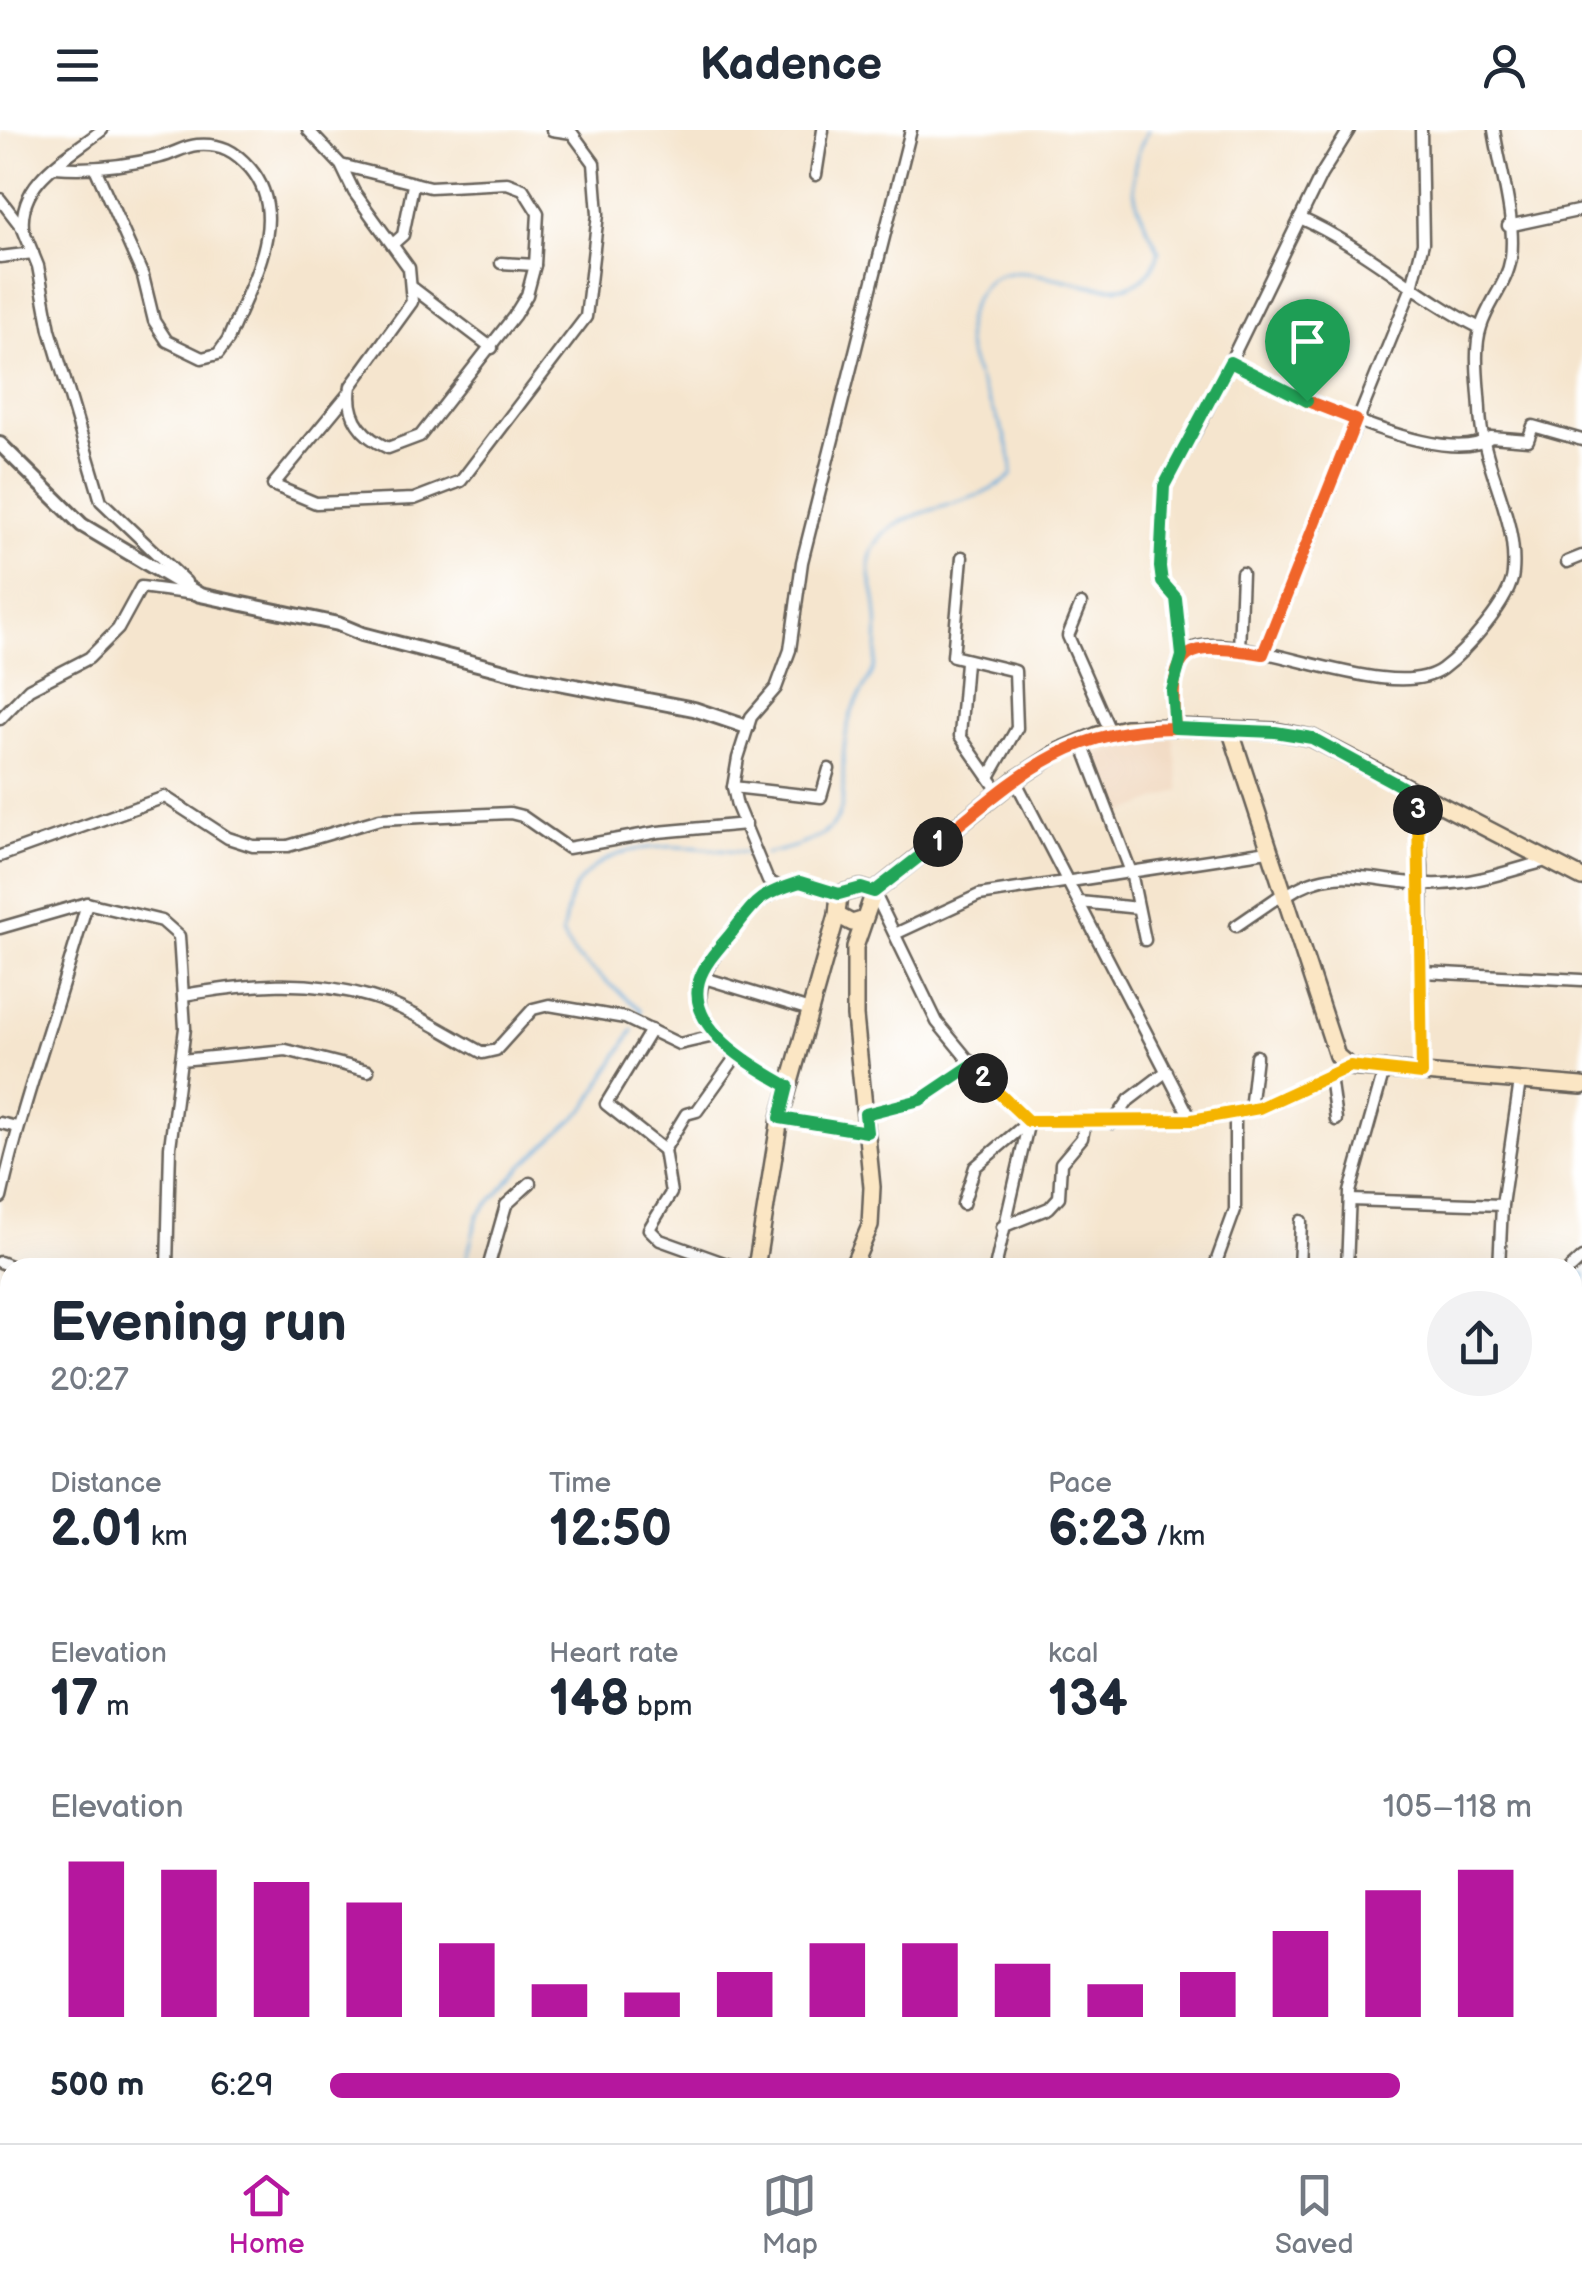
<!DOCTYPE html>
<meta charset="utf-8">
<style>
:root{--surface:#fff;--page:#f2f2f3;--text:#1f2937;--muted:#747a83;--line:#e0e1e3;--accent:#b5179e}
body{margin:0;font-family:"Balsamiq Sans",sans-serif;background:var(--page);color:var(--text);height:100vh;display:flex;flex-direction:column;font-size:38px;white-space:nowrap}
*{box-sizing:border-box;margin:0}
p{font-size:32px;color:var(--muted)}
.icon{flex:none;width:55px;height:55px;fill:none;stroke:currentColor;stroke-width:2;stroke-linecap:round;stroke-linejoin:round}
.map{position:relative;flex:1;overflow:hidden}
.side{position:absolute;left:0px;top:1128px;width:1582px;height:888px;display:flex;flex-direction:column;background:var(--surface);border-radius:30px 30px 0 0;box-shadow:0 10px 40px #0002}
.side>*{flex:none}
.pin{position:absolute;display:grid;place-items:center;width:85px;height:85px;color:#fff;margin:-102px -42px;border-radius:50% 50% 50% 0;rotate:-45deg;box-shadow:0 0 10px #0007}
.pin .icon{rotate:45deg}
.km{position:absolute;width:50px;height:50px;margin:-25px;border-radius:50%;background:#222;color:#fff;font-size:28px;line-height:50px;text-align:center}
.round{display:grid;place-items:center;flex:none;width:105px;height:105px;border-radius:52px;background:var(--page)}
.overview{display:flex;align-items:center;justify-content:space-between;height:170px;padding:0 50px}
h1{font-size:55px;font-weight:700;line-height:75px}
.metrics{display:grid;grid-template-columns:repeat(3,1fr);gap:15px;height:170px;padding:10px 50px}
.metrics div{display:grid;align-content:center}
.metrics b{font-size:50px;font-weight:700}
.metrics small{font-size:28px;font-weight:400}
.metrics p{font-size:28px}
.chart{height:280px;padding:20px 50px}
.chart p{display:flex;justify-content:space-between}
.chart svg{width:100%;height:180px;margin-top:10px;stroke:var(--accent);stroke-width:6}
ul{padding:0 50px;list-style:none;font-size:32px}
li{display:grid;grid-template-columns:160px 120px 1fr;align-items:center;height:75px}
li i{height:25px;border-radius:12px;background:var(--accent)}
header{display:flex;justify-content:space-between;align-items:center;height:130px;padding:0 50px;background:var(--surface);font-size:45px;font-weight:700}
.tab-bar{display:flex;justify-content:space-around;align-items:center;height:140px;border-top:2px solid var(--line);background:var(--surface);font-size:28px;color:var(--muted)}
.tab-bar a{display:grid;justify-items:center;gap:5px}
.tab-bar .selected{color:var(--accent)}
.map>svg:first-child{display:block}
</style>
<header><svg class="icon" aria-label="menu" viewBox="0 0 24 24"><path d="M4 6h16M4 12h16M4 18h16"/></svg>Kadence<svg class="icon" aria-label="person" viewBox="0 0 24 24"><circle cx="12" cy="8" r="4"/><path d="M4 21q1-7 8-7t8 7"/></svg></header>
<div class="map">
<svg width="1582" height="2013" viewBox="0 0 1582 2013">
<rect width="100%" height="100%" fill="#fff"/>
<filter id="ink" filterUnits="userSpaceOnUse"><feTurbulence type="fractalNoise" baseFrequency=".01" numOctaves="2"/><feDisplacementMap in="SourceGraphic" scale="20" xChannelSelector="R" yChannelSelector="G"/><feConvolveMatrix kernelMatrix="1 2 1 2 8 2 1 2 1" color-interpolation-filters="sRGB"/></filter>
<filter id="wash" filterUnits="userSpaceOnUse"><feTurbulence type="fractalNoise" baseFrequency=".0048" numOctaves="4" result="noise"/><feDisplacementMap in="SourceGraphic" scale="40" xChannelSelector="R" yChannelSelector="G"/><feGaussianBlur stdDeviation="2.25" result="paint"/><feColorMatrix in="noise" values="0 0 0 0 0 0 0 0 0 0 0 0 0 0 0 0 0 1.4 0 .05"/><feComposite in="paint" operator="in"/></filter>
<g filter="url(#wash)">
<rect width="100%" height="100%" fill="#f5e5ce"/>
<path fill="#f0d6bc" d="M1173 606 1180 660 1115 687 1090 624Z"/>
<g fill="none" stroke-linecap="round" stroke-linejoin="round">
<g stroke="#66abdc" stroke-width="2.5">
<path d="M765 724C880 701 826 664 851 584 857 566 874 548 876 529 878 513 878 492 876 476 874 453 863 439 874 417 897 373 975 381 1012 345 1015 280 932 224 982 158 1021 106 1136 208 1159 121 1135 73 1121 52 1148 0"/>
<path d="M639 885 641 880 574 825 562 805C565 792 567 772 574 760 609 702 690 717 746 723"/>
<path d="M464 1138 478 1085 523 1035 586 978 633 900"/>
<path d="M0 1814 10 1798"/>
</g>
<g stroke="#66abdc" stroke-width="10">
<path d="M1572 1153 1582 1146"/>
<path d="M746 2013 747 2005"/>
</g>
</g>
</g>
<g filter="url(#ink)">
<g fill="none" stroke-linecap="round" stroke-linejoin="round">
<g stroke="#68625a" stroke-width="15">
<g id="minor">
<path d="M308 0 341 35 354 62 409 138 412 172 351 256C346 286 361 306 388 318L420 306 514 186 527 165 535 135 538 83 523 59 507 53 430 57 341 35"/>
<path d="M55 37C91 40 125 36 161 27 173 24 185 16 197 15 221 13 235 21 250 38 293 88 248 158 228 210L218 224 202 228 167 211 154 191 143 146 96 40"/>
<path d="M816 45 823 0"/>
<path d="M0 69 23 99 38 136 50 200 101 371 186 452"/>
<path d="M1300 88C1365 117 1417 166 1480 198"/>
<path d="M1508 96 1582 80"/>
<path d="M23 98C19 50 68 27 102 0"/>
<path d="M394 113 403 105 413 55"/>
<path d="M0 127 33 123"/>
<path d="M501 133 535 135"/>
<path d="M413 158 492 218"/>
<path d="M1230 233C1278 256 1444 343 1491 307L1528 310 1533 296 1582 310"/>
<path d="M349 263 273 355 316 373 414 369 461 351 586 187 598 84 594 33 572 3 552 0"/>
<path d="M962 427 953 526 1015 541 1017 598 989 647"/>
<path d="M1567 432 1582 426"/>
<path d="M1081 474 1068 506 1110 601"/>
<path d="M1239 520 1242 443"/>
<path d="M1263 524 1412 157 1423 113 1421 0"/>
<path d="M1183 526 1176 468 1162 452 1160 437 1164 356 1201 292 1321 45 1349 0"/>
<path d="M966 532 960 606 999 662"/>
<path d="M0 589 29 559 89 528 118 499 141 457 194 464"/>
<path d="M1175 597C1173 576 1168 542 1185 524 1219 487 1388 579 1442 539 1465 522 1511 471 1513 443 1518 385 1481 336 1480 280 1479 256 1473 220 1481 197 1488 173 1507 154 1511 128 1516 89 1500 39 1494 0"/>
<path d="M1081 611 1131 742 1145 810"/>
<path d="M1015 650 1192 991"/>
<path d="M733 657 821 667 829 639"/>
<path d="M1417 665 1422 736V945"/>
<path d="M0 726 165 667 228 708 253 716H288L380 689 510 683 522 686 568 718 658 702 746 694"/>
<path d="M782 758C751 774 747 783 726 810 666 886 722 919 788 956"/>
<path d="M874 762 937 892 993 960 1029 991H1192L1259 978 1350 937"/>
<path d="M839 764 800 752 782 758 768 751 737 676 733 657 738 628 751 587 776 558 790 520 802 432 911 0"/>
<path d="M1285 766C1339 728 1382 757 1441 754 1477 753 1512 740 1546 731"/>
<path d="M1080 772 1138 778"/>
<path d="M1236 796 1284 763"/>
<path d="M0 798 87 773 162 791 179 806 185 898 170 1017 167 1138"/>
<path d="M895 804 979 765 1268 721"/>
<path d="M1423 842 1582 850"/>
<path d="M701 847 810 880"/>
<path d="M184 865C247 854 308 848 371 867 409 878 447 904 483 923L496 920 533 879 549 875 625 888 679 914 714 906"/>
<path d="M651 900 606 974 664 1020"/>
<path d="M737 925 697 981 686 984 664 1020 671 1063 649 1099 660 1110 738 1138"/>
<path d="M181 930 286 920 368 941"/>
<path d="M1330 946 1336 990"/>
<path d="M1250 980 1256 926"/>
<path d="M865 984 920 970 972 935"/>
<path d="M780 988 867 1003"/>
<path d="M0 993 17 997"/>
<path d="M1113 993 1129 970 1167 941"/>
<path d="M1 1068C23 968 60 872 87 773"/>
<path d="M1350 1070 1502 1075"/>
<path d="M963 1074 975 1037 1028 992"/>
<path d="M1002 1097 1049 1078 1059 1067 1061 1033 1082 1008 1085 993"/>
<path d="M0 1132 15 1138"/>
<path d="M488 1138 506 1075 530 1053"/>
<path d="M995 1138 1029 991"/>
<path d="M1214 1138 1235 1080V982"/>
<path d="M1299 1138 1301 1091"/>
<path d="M1347 1138 1350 1062 1385 937"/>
<path d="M1499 1138 1502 1075 1520 951"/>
<path d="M1571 1138 1582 1128"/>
<path d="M0 1175 10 1162"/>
<path d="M1572 1185 1582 1183"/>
<path d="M0 1838 10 1825"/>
<path d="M369 2005 377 2013"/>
<path d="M485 2005 487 2013"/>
<path d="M566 2005 567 2013"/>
<path d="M1541 2005 1560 2013"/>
<path d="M645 2013V2005"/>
<path d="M733 2013 736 2005"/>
<path d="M872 2013 874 2005"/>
</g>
</g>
<g stroke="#68625a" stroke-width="18">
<path id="tertiary" d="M0 314 82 395 200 465 338 494 362 504 528 547 694 579 747 597"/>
</g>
<g stroke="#68625a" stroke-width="20">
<g id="secondary">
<path d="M1231 602 1337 926 1350 937 1582 956"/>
<path d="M862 790 852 793 837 785 839 764 861 758 874 762"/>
<path d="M756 1138 780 988 837 785"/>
<path d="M852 1138 870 1096 872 1057 855 886V817L874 762 1015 650 1060 621 1098 605 1126 598 1175 597 1275 601 1312 608 1582 748"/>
<path d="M1572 1358 1582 1353"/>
<path d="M432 2013 440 2005"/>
<path d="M1104 2013 1105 2005"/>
</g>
</g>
<use href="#minor" stroke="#fff" stroke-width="10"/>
<use href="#tertiary" stroke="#fff" stroke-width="12"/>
<use href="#secondary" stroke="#fbe6c4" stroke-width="15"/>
</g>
</g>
<g fill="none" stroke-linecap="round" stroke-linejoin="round" filter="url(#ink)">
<g stroke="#fff" stroke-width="20">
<path id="split-1" d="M938 712C1018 647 1066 598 1175 598 1168 514 1187 512 1263 524L1356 290 1307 271"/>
</g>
<g stroke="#fff" stroke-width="20">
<path id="split-2" d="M938 712 874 762 861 758 839 764 800 752C755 766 756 772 729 806 718 819 704 834 699 851 686 900 755 937 788 956L780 988 867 1002 865 984 920 970 972 935 983 948"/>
</g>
<g stroke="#fff" stroke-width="20">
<path id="split-3" d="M983 948 1028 991 1192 990 1259 978 1350 936 1422 944 1418 680"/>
</g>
<g stroke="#fff" stroke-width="20">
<path id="split-4" d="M1307 271 1230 232 1164 356 1160 437 1162 452 1176 468 1182 526 1172 561 1175 598 1275 602 1312 608 1417 665 1418 680"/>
</g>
<use href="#split-1" stroke="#f0652b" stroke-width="12"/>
<use href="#split-2" stroke="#22a559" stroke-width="12"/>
<use href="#split-3" stroke="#f5b400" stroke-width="12"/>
<use href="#split-4" stroke="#22a559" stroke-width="12"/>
</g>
</svg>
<div class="pin" style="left:1307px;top:271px;background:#1e9e55"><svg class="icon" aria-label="arrive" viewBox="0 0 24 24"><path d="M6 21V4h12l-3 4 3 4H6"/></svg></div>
<b class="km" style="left:938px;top:712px">1</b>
<b class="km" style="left:983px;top:948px">2</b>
<b class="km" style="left:1418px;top:680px">3</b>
<section class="side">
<div class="overview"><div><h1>Evening run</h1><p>20:27</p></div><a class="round"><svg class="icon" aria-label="share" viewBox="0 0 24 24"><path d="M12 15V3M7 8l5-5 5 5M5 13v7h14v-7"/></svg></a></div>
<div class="metrics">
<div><p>Distance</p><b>2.01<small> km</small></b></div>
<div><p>Time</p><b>12:50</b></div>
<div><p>Pace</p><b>6:23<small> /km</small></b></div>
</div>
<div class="metrics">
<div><p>Elevation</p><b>17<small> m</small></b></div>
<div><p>Heart rate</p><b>148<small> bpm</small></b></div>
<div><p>kcal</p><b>134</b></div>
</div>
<div class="chart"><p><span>Elevation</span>105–118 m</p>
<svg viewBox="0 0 160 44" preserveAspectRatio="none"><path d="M5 44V6M15 44V8M25 44V11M35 44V16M45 44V26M55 44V36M65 44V38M75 44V33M85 44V26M95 44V26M105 44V31M115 44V36M125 44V33M135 44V23M145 44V13M155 44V8"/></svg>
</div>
<ul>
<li><b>500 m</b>6:29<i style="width:89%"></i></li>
</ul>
</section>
</div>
<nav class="tab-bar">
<a class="selected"><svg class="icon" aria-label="home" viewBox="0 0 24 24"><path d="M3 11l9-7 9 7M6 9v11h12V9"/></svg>Home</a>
<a><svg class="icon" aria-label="map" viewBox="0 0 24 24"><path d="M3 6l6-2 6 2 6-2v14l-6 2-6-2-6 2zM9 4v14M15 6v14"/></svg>Map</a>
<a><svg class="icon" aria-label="saved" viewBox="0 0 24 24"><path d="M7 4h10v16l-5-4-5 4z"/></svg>Saved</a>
</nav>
